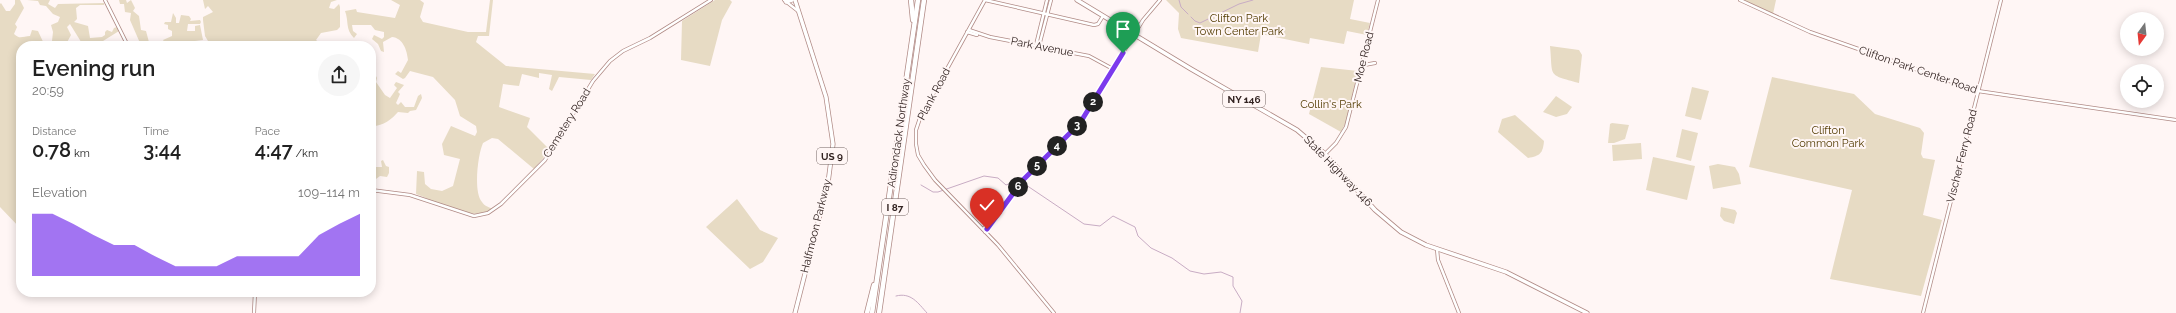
<!DOCTYPE html>
<meta charset="utf-8">
<style>
:root{--surface:#fff;--page:#f6f6f6;--text:#222;--muted:#767676;--accent:#7c3aed}
body{margin:0;font-family:Raleway,sans-serif;background:var(--page);color:var(--text);height:100vh;display:flex;flex-direction:column;font-size:15px;white-space:nowrap}
*{box-sizing:border-box;margin:0}
p{font-size:13px;color:var(--muted)}
.icon{flex:none;width:22px;height:22px;fill:none;stroke:currentColor;stroke-width:2;stroke-linecap:round;stroke-linejoin:round}
.map{position:relative;flex:1;overflow:hidden}
.side{position:absolute;left:16px;top:41px;width:360px;height:256px;display:flex;flex-direction:column;background:var(--surface);border-radius:16px;box-shadow:0 2px 10px #0003}
.side>*{flex:none}
.needle{width:26px;rotate:195deg}
.controls{position:absolute;left:2120px;top:12px;display:grid;gap:8px}
.controls a{display:grid;place-items:center;width:44px;height:44px;border-radius:50%;background:var(--surface);box-shadow:0 2px 10px #0003;font-size:20px}
.pin{position:absolute;display:grid;place-items:center;width:34px;height:34px;color:#fff;margin:-41px -17px;border-radius:50% 50% 50% 0;rotate:-45deg;box-shadow:0 0 4px #0007}
.pin .icon{rotate:45deg}
.km{position:absolute;width:20px;height:20px;margin:-10px;border-radius:50%;background:#222;color:#fff;font-size:11px;line-height:20px;text-align:center}
.round{display:grid;place-items:center;flex:none;width:42px;height:42px;border-radius:21px;background:var(--page)}
.summary{display:flex;align-items:center;justify-content:space-between;height:68px;padding:0 16px}
h1{font-size:22px;font-weight:600;line-height:30px}
.stats{display:grid;grid-template-columns:repeat(3,1fr);gap:6px;height:68px;padding:4px 16px}
.stats div{display:grid;align-content:center}
.stats b{font-size:20px;font-weight:600}
.stats small{font-size:11px;font-weight:400}
.stats p{font-size:11px}
.chart{height:112px;padding:8px 16px}
.chart p{display:flex;justify-content:space-between}
.chart svg{width:100%;height:72px;margin-top:4px;fill:var(--accent);opacity:.7}
.map>svg:first-child{display:block}
</style>
<div class="map">
<svg width="2176" height="313" viewBox="0 0 2176 313">
<rect width="100%" height="100%" fill="#fff6f5"/>
<g fill="#e7dbc4">
<path d="M15 0H20L24 8 15 24 17 27 14 34C20 40 23 36 30 36L32 30 38 31 45 46H21V229L0 207V4L1 3 6 11H10L15 4Z"/>
<path d="M27 0H50L48 4 55 8 58 4 104 3V5H80L76 8 77 19 74 22 88 26 90 38 102 37 105 35V32L107 30 112 32 114 28 117 27 119 31 95 46 83 45 70 24 67 27 71 35 65 46H46L52 41 53 32 51 25 58 22 60 17 53 14 46 6 40 5 38 1Z"/>
<path d="M119 0H126L127 3 131 0 135 8 133 11 139 16 141 30 146 31 150 46 138 45 140 43 130 20 131 13 125 12 124 4H120Z"/>
<path d="M203 0H337L331 2 329 8 334 9 339 4 340 7V27L337 30 321 33 316 40 321 44 325 41 331 46H211L205 36 203 20V17L213 12 208 6 205 9Z"/>
<path d="M391 0H420L424 3 420 17 423 22 468 32H486L490 0H493L489 36H478L476 42 506 66 595 74 591 80 559 77 552 91 549 89 552 75 539 73V78L522 74 519 86 503 84 499 107 530 118 527 127 550 150 534 169 498 139 492 138 483 143C478 154 473 192 482 202 484 206 489 207 493 209 470 223 438 202 416 194L417 171 424 172 425 184 431 189 442 191 453 186 460 159 444 155 442 144 451 126 475 136 477 132 476 126 460 116 455 100 433 77 410 71 405 78 403 79 395 74 398 71 401 73 408 60C407 50 403 38 392 37L383 42 384 52 381 51 378 44 372 39 374 35 382 39 384 37V32L375 30 371 25H352L353 31 357 34 354 38C345 29 349 21 345 11L356 9 357 12 395 18 400 5Z"/>
<path d="M715 0H730L732 2 722 20 710 66 681 60 682 21Z"/>
<path d="M1166 0H1354L1350 19 1370 23 1367 35 1347 31 1344 44 1310 38 1309 44 1261 34 1258 52 1181 38 1178 29 1179 13Z"/>
<path d="M1744 0H1776L1773 14Z"/>
<path d="M173 13 176 18V23H179L181 15 189 16 191 19 190 21 200 20 201 22 200 24H188L187 31H195V26L200 25 203 40 195 41 193 46H167L163 40 172 36V31L168 29V25L164 24 165 22H171Z"/>
<path d="M1550 46 1579 50 1582 55 1579 83C1547 74 1553 78 1550 46Z"/>
<path d="M371 66 377 78 376 82 385 95 390 98 397 88 394 85 396 82 404 85 398 92 400 94 396 103 398 105 401 102 405 107H414L418 96 421 94 422 98 416 110 410 111 408 113 398 112C392 119 383 126 373 126L371 122Z"/>
<path d="M1321 67 1358 71 1346 122 1341 132 1309 114Z"/>
<path d="M1772 77 1854 94 1875 114 1920 128 1924 133 1921 154 1923 158 1935 160 1923 215 1942 220 1921 296 1830 279 1852 190 1749 167Z"/>
<path d="M1692 87 1709 91 1701 120 1685 116Z"/>
<path d="M1556 96 1572 107 1567 114 1556 117 1543 112Z"/>
<path d="M1515 115 1544 141C1543 153 1540 156 1528 158L1498 132 1502 119Z"/>
<path d="M1612 123 1629 125 1625 139 1614 143H1608L1610 124Z"/>
<path d="M1682 129 1698 133 1691 161 1676 157Z"/>
<path d="M1641 143 1642 159 1613 161 1612 145Z"/>
<path d="M371 157 373 167H382L381 161 383 160 386 166 389 167V173L387 177 380 176 376 179C369 174 371 166 371 157Z"/>
<path d="M1653 157 1695 166 1687 200 1646 190Z"/>
<path d="M1718 164 1735 167 1739 174 1741 184 1713 189 1709 166Z"/>
<path d="M737 199 760 230 778 238 763 262 750 269 706 227Z"/>
<path d="M1721 207 1735 210 1737 213 1734 224 1724 221 1720 216Z"/>
</g>
<g fill="none" stroke-linecap="round" stroke-linejoin="round">
<g stroke="#c8acc4" stroke-width="1">
<path d="M1179 0 1181 7 1188 14"/>
<path d="M1191 17 1195 21 1200 23 1239 4 1253 0"/>
<path d="M1023 183 1084 224 1100 226 1113 216 1135 227 1138 236 1151 248 1172 258 1190 271 1204 274 1221 272 1233 277V286L1242 301 1240 313"/>
<path d="M921 185 933 192H938L984 176 998 178 1006 185 1016 181 1019 182"/>
<path d="M896 296C911 292 918 303 927 313"/>
</g>
<g stroke="#b08a85" stroke-width="4">
<g id="minor">
<path d="M105 0 128 46"/>
<path d="M784 0 798 11"/>
<path d="M985 0 920 118 916 130V144L918 155 924 165 935 180 998 245 1054 313"/>
<path d="M985 0 1094 25 1098 24 1103 16"/>
<path d="M1740 0 1810 32 1978 91 2176 120"/>
<path d="M969 30 990 37 1089 56 1113 69"/>
<path d="M967 32 977 35"/>
<path d="M1036 45 1047 0"/>
<path d="M1039 46 1051 0"/>
<path d="M1359 79 1364 65 1375 63"/>
<path d="M1325 154 1336 143 1346 127 1378 0"/>
<path d="M371 190 410 195 474 216 488 213 501 204 545 160 593 81 610 61 623 51 650 38 711 0"/>
<path d="M983 229 994 217"/>
<path d="M985 232 1023 180 1080 123 1143 20 1160 0"/>
<path d="M1437 249 1438 260 1459 313"/>
<path d="M254 313 255 292"/>
<path d="M1923 313 2001 0"/>
</g>
</g>
<g stroke="#b08a85" stroke-width="5">
<g id="major">
<path d="M795 0 826 97 833 144 828 183 795 313"/>
<path d="M1077 0 1191 69 1297 130 1325 154 1375 210 1401 232 1426 245 1506 272 1587 313"/>
<path d="M786 2 792 0"/>
</g>
</g>
<g stroke="#b08a85" stroke-width="6">
<g id="highway">
<path d="M911 0 913 20"/>
<path d="M867 313 874 285"/>
<path d="M872 313 918 0"/>
<path d="M879 313 924 0"/>
</g>
</g>
<use href="#minor" stroke="#fff" stroke-width="2.5"/>
<use href="#major" stroke="#fff" stroke-width="3.5"/>
<use href="#highway" stroke="#fff" stroke-width="4.5"/>
</g>
<g fill="none" stroke-linecap="round" stroke-linejoin="round">
<g stroke="#fff" stroke-width="8">
<path id="route" d="M987 229 1023 180 1080 123 1123 53"/>
</g>
<use href="#route" stroke="#7c3aed" stroke-width="5"/>
</g>
<g text-anchor="middle" dominant-baseline="central" stroke-width="4" stroke-linejoin="round" paint-order="stroke">
<g fill="#fff6f5" stroke="#706261" stroke-width="1">
<rect x="1223" y="91" width="42" height="16" rx="3"/>
<rect x="817" y="148" width="30" height="16" rx="3"/>
<rect x="882" y="199" width="26" height="16" rx="3"/>
</g>
<g font-size="10" font-weight="bold" fill="#322321">
<text x="1244" y="99">NY 146</text>
<text x="832" y="156">US 9</text>
<text x="895" y="207">I 87</text>
</g>
<g font-size="11" fill="#523b00" stroke="#fff6f5">
<text x="1239" y="18">Clifton Park<tspan x="1239" dy="13">Town Center Park</tspan></text>
<text x="1331" y="104">Collin's Park</text>
<text x="1828" y="130">Clifton<tspan x="1828" dy="13">Common Park</tspan></text>
</g>
<g font-size="11" fill="#322321" stroke="#fff6f5">
<text transform="translate(1042 47) rotate(11)">Park Avenue</text>
<text transform="translate(1364 57) rotate(-76)">Moe Road</text>
<text transform="translate(1918 70) rotate(19)">Clifton Park Center Road</text>
<text transform="translate(934 94) rotate(-62)">Plank Road</text>
<text transform="translate(567 123) rotate(-58)">Cemetery Road</text>
<text transform="translate(899 133) rotate(-82)">Adirondack Northway</text>
<text transform="translate(1962 156) rotate(-76)">Vischer Ferry Road</text>
<text transform="translate(1338 171) rotate(46)">State Highway 146</text>
<text transform="translate(816 226) rotate(-76)">Halfmoon Parkway</text>
</g>
</g>
</svg>
<div class="controls">
<a><svg class="needle" viewBox="-14 -14 28 28"><path d="M0-13l5 13h-10z" fill="#e53935"/><path d="M0 13l5-13h-10z" fill="#767676"/></svg></a>
<a><svg class="icon" aria-label="locate" viewBox="0 0 24 24"><circle cx="12" cy="12" r="6"/><path d="M12 2v4M12 18v4M2 12h4M18 12h4"/></svg></a>
</div>
<div class="pin" style="left:1123px;top:53px;background:#1e9e55"><svg class="icon" aria-label="arrive" viewBox="0 0 24 24"><path d="M6 21V4h12l-3 4 3 4H6"/></svg></div>
<div class="pin" style="left:987px;top:229px;background:#d93025"><svg class="icon" aria-label="check" viewBox="0 0 24 24"><path d="M5 12l5 5 9-10"/></svg></div>
<b class="km" style="left:1093px;top:102px">2</b>
<b class="km" style="left:1077px;top:126px">3</b>
<b class="km" style="left:1057px;top:146px">4</b>
<b class="km" style="left:1037px;top:166px">5</b>
<b class="km" style="left:1018px;top:187px">6</b>
<section class="side">
<div class="summary"><div><h1>Evening run</h1><p>20:59</p></div><a class="round"><svg class="icon" aria-label="share" viewBox="0 0 24 24"><path d="M12 15V3M7 8l5-5 5 5M5 13v7h14v-7"/></svg></a></div>
<div class="stats">
<div><p>Distance</p><b>0.78<small> km</small></b></div>
<div><p>Time</p><b>3:44</b></div>
<div><p>Pace</p><b>4:47<small> /km</small></b></div>
</div>
<div class="chart"><p><span>Elevation</span>109–114 m</p>
<svg viewBox="0 0 160 44" preserveAspectRatio="none"><path d="M0 44V6L10 6L20 12L30 19L40 25L50 25L60 32L70 38L80 38L90 38L100 32L110 32L120 32L130 32L140 19L150 12L160 6V44z"/></svg>
</div>
</section>
</div>
